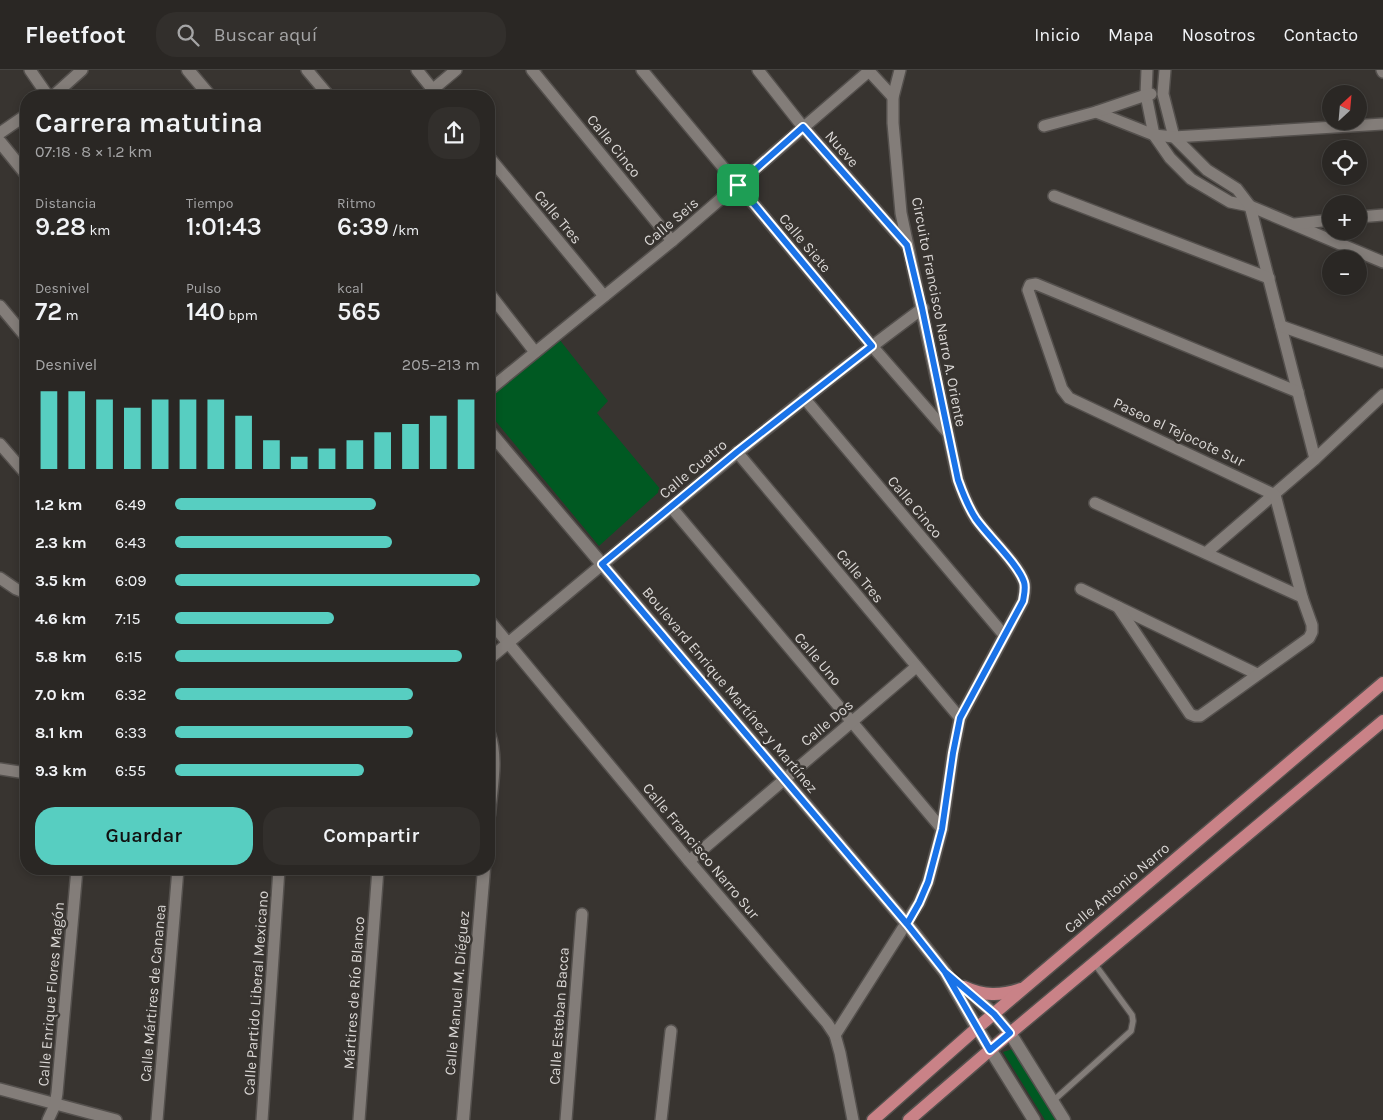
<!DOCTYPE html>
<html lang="es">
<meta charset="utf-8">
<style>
:root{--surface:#2a2724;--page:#322f2c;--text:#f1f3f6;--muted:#a5a5a6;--line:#464441;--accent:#57cec1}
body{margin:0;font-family:Karla,sans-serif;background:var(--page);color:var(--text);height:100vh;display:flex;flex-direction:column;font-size:19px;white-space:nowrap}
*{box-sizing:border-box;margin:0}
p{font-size:16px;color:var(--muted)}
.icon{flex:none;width:28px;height:28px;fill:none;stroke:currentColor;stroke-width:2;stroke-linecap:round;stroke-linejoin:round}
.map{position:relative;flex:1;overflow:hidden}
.drawer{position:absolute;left:20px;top:20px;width:475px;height:785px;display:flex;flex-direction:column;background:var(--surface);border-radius:20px;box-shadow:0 2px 8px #0003,0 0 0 1px var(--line)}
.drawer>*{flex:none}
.needle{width:32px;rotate:26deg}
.fabs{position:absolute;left:1322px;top:15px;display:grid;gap:10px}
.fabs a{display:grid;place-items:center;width:45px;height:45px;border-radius:50%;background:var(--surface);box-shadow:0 2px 8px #0003,0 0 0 1px var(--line);font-size:25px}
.pin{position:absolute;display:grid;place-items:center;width:42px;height:42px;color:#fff;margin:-21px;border-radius:10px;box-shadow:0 2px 8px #0006}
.round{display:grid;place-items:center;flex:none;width:52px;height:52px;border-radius:20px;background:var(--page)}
.headline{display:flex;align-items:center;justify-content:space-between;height:85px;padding:0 15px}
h1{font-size:28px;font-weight:600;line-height:38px}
.figures{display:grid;grid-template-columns:repeat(3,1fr);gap:8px;height:85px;padding:5px 15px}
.figures div{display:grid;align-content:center}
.figures b{font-size:25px;font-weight:600}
.figures small{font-size:14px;font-weight:400}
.figures p{font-size:14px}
.chart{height:140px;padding:10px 15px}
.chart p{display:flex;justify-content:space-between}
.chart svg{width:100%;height:90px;margin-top:5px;stroke:var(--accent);stroke-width:6}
.primary-button{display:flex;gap:10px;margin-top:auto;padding:10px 15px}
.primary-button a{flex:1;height:58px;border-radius:20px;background:var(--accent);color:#111;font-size:20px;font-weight:600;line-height:58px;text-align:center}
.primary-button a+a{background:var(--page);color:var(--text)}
ul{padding:0 15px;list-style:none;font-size:16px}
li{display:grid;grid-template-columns:80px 60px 1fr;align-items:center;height:38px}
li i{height:12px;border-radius:6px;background:var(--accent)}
header{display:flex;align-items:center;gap:30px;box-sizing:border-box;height:70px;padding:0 25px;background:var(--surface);border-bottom:1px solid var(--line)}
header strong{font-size:24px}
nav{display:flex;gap:28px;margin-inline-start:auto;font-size:18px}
.search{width:350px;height:45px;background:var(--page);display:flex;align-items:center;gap:12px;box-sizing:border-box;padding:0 18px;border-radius:20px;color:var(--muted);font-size:19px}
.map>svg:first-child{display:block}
</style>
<header>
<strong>Fleetfoot</strong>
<div class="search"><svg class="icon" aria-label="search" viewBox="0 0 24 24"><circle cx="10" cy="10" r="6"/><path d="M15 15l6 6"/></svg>Buscar aquí</div>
<nav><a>Inicio</a><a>Mapa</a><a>Nosotros</a><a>Contacto</a></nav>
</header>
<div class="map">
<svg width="1383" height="1050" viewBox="0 0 1383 1050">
<rect width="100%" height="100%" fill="#383430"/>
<g fill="#005922">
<path d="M559 269 608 331 597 343 661 420 599 476 489 343V329Z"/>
<path d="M1013 979 1056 1050H1045L1003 982Z"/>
</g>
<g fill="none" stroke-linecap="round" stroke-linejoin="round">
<g stroke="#54504d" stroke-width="8">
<path id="service" d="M1053 1031 1131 961 1133 951 1132 945 1094 893"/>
</g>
<g stroke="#54504d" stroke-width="14">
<g id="minor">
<path d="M30 0 48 26"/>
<path d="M307 0 329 26"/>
<path d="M417 0 438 26"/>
<path d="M532 0 672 171"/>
<path d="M642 0 872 276 947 362"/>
<path d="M758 0 803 57 906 174"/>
<path d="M868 0 893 27"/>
<path d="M1147 0 1146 25 1154 65 1170 88 1191 109 1230 132 1250 136 1383 192"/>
<path d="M1165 0 1163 24 1174 67 1207 100 1237 119 1250 136 1315 389"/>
<path d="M1382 0 1383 2"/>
<path d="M53 26 82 0"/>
<path d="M425 26 456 0"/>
<path d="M1096 42 1154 65 1174 67 1383 54"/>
<path d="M1044 56 1096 42 1146 25 1151 24"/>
<path d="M0 63 26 45"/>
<path d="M489 87 604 226"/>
<path d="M1054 126 1269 208"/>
<path d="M1359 147 1383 145"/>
<path d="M1295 154 1331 150"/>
<path d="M489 223 535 282"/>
<path d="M0 236 26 267"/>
<path d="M1281 256 1383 292"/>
<path d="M489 320 672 171 869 1"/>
<path d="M804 328 1004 565"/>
<path d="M0 374 26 404"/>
<path d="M737 382 960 648"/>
<path d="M1095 433 1302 527"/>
<path d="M671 437 942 759"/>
<path d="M1206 483 1315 389 1383 325"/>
<path d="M0 508 16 519 26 523"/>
<path d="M1081 519 1257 604"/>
<path d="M1118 537 1190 644 1195 646H1200L1309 568 1312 562V555L1302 527 1275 425 1069 328 1062 319 1028 220 1030 215 1036 214 1298 322"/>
<path d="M489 550 689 791 827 953 835 965 840 983 853 1050"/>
<path d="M489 589C632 470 773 349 923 238"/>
<path d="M0 699 26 703"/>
<path d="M689 791 916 597"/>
<path d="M835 965 919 833 928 812 942 759 953 683 960 648 1023 531C1024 525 1026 518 1024 512 1018 494 988 466 976 449 968 437 963 424 958 410L901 143 893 53V27L900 0"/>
<path d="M0 1019 116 1050"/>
<path d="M48 1050 55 1035 57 1023 77 799"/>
<path d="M157 1050 178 799"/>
<path d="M262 1050 279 799"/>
<path d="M359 1050 378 799"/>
<path d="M566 1050 582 844"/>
<path d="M661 1050 671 961"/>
</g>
</g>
<g stroke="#54504d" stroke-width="15">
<g id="tertiary">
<path d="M188 0 210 26"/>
<path d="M0 72 26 104"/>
<path d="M489 361 907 854 945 902 977 958 1034 1050"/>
<path d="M489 664C498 688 491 719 489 745"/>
<path d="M964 917 994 944 1010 963 1064 1050"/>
<path d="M463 1050 484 799"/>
</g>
</g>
<g stroke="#54504d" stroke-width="15">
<g id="primary">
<path d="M964 917C984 926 1000 926 1021 919"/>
<path d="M873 1050 977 958 1383 613"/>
<path d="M909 1050 990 980 1383 651"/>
</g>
</g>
<use href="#service" stroke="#837d79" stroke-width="5.5"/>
<use href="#minor" stroke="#837d79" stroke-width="11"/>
<use href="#tertiary" stroke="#837d79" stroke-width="12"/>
<use href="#primary" stroke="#c98287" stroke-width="12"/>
</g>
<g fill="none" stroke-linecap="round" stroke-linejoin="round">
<g stroke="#fff" stroke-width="10">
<path id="route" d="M738 115 872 276 737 382 602 494 907 854 945 902 990 980 1010 963 994 944 945 902 907 854 919 833 928 812 942 759 953 683 960 648 1023 531C1024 525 1026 518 1024 512 1018 494 988 466 976 449 968 437 963 424 958 410L922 238 907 175 803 57 738 115"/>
</g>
<use href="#route" stroke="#1a73e8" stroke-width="6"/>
</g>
<g text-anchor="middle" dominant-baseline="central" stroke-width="5" stroke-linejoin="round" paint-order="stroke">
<g font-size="15" fill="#dad7d5" stroke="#383430">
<text transform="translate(614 76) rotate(51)">Calle Cinco</text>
<text transform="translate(842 79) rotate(49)">Nueve</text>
<text transform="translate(558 147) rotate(50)">Calle Tres</text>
<text transform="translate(671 152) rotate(-40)">Calle Seis</text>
<text transform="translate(805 173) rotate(50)">Calle Siete</text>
<text transform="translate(939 242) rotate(79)">Circuito Francisco Narro A. Oriente</text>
<text transform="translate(1179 362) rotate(25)">Paseo el Tejocote Sur</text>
<text transform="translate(693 399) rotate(-40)">Calle Cuatro</text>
<text transform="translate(915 437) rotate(50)">Calle Cinco</text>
<text transform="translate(860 506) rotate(50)">Calle Tres</text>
<text transform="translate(818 589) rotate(50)">Calle Uno</text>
<text transform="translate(730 620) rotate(50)">Boulevard Enrique Martínez y Martínez</text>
<text transform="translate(827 653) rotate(-40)">Calle Dos</text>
<text transform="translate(701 781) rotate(50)">Calle Francisco Narro Sur</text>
<text transform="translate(1117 818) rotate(-40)">Calle Antonio Narro</text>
<text transform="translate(153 923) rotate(-85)">Calle Mártires de Cananea</text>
<text transform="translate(256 923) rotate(-86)">Calle Partido Liberal Mexicano</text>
<text transform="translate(354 923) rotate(-86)">Mártires de Río Blanco</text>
<text transform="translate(457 923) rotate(-85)">Calle Manuel M. Diéguez</text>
<text transform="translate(51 924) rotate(-85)">Calle Enrique Flores Magón</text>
<text transform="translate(559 946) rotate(-86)">Calle Esteban Bacca</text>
</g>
</g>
</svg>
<div class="fabs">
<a><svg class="needle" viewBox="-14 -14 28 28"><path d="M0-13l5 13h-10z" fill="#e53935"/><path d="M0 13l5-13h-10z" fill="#a5a5a6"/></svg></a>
<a><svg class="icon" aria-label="locate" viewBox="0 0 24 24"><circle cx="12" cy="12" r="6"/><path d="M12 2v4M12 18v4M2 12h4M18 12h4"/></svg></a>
<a>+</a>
<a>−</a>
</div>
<div class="pin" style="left:738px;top:115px;background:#1e9e55"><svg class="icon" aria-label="arrive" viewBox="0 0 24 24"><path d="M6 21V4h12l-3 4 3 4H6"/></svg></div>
<section class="drawer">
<div class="headline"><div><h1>Carrera matutina</h1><p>07:18 · 8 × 1.2 km</p></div><a class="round"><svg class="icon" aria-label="share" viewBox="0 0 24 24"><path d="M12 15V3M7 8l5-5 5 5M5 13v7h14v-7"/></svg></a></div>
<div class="figures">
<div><p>Distancia</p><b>9.28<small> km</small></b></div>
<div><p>Tiempo</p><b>1:01:43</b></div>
<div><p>Ritmo</p><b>6:39<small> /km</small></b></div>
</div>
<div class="figures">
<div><p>Desnivel</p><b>72<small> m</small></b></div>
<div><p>Pulso</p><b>140<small> bpm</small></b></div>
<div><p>kcal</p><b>565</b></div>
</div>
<div class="chart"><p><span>Desnivel</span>205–213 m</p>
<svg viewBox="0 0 160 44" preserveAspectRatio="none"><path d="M5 44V6M15 44V6M25 44V10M35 44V14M45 44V10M55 44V10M65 44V10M75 44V18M85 44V30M95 44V38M105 44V34M115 44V30M125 44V26M135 44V22M145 44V18M155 44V10"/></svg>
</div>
<ul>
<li><b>1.2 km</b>6:49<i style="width:66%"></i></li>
<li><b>2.3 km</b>6:43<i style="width:71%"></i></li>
<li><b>3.5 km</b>6:09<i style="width:100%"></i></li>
<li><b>4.6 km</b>7:15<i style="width:52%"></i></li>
<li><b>5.8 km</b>6:15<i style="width:94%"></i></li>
<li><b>7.0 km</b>6:32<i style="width:78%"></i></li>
<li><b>8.1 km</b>6:33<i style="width:78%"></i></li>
<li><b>9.3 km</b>6:55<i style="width:62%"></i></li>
</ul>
<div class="primary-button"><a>Guardar</a><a>Compartir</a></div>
</section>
</div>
